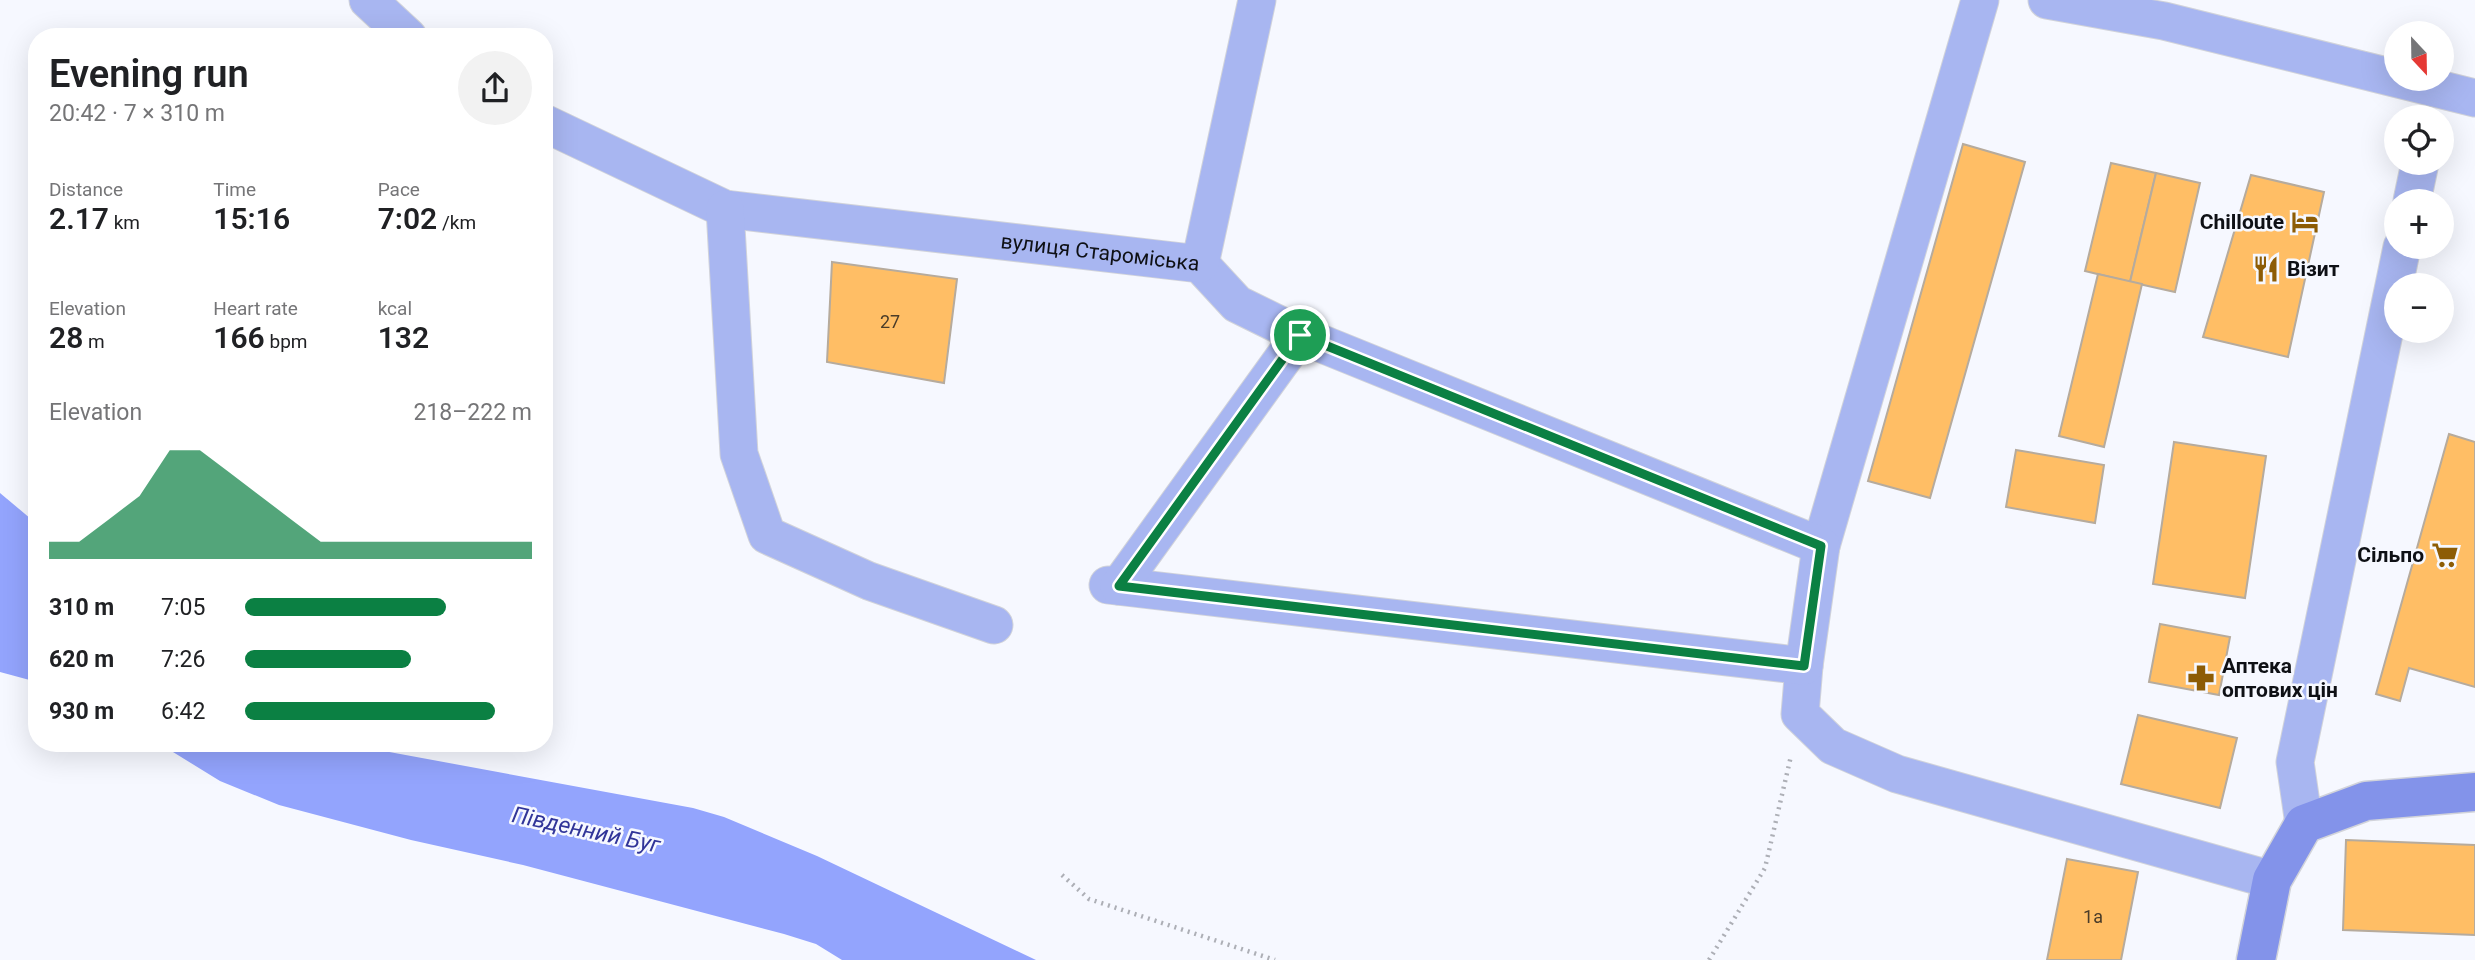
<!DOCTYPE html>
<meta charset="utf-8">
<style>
:root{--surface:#fff;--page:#f2f2f2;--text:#202124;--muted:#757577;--accent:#0b8043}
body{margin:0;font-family:Roboto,sans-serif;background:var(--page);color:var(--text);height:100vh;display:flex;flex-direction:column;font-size:26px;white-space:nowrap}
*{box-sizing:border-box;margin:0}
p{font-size:23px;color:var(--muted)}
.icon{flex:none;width:38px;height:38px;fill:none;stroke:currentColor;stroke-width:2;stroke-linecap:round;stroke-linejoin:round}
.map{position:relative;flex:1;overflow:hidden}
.details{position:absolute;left:28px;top:28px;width:525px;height:724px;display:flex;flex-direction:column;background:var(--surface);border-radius:28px;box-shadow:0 7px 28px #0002}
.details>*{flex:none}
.needle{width:46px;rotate:158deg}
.fabs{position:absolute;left:2384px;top:21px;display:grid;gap:14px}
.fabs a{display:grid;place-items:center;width:70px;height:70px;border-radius:50%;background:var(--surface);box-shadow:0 7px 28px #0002;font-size:35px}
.pin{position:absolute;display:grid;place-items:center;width:60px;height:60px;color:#fff;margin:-30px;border:4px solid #fff;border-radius:50%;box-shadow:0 2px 7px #0007}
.round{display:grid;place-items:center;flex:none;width:74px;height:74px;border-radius:37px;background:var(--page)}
.summary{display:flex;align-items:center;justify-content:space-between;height:119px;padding:0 21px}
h1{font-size:38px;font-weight:600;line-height:52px}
.metrics{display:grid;grid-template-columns:repeat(3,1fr);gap:10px;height:119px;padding:7px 21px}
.metrics div{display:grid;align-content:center}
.metrics b{font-size:30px;font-weight:600}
.metrics small{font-size:19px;font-weight:400}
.metrics p{font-size:19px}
.chart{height:196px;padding:14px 21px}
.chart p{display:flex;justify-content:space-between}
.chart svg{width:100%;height:126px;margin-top:7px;fill:var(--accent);opacity:.7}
ul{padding:0 21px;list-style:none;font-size:23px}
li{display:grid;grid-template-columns:112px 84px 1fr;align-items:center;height:52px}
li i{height:18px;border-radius:9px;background:var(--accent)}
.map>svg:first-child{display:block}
</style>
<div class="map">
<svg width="2475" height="960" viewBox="0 0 2475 960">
<rect width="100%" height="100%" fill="#f6f8ff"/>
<g fill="#93a4fd">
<path d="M0 493 37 524V682L0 672Z"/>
<path d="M160 744H346L693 808 724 817 817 856 1036 960H842L816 944 784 934 523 865 411 840 279 805 220 781Z"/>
</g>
<g fill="#ffbe65" stroke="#b6ab9d" stroke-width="2">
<path d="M1963 144 2025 162 1930 498 1868 481Z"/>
<path d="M2111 163 2156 173 2130 282 2085 271Z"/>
<path d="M2156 173 2200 183 2175 292 2130 282Z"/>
<path d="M2251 175 2324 192 2288 357 2203 337Z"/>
<path d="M832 262 957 279 944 383 827 362Z"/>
<path d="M2098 274 2142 284 2104 447 2059 436Z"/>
<path d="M2449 434 2475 442V687L2409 668 2400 701 2376 694Z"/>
<path d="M2174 442 2266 456 2245 598 2153 584Z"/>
<path d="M2016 450 2104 465 2095 523 2006 507Z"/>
<path d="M2160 624 2230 637 2219 695 2149 682Z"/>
<path d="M2138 715 2237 738 2220 808 2121 784Z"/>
<path d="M2346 840 2475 845V935L2343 930Z"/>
<path d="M2067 859 2138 872 2121 960H2047Z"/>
</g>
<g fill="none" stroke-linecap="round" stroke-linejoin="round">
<g stroke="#d1d3da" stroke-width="39">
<g id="minor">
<path d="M368 0 408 37"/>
<path d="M1980 0 1821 546 1804 666 1800 714 1833 746 1897 774 2272 880"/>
<path d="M2047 0 2164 21 2475 98"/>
<path id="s1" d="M544 123 725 209 1200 264 1237 304 1300 335 1821 546"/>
<path d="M2412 201 2420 163"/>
<path d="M725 209 739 454 767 535 869 581 994 625"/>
<path d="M1200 264 1257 0"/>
<path d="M1108 585 1804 666"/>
<path d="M1119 586 1300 335"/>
<path d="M2304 824 2295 762 2402 247"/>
</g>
</g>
<g stroke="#d1d3da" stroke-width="41">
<path id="secondary" d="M2256 960 2272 880 2304 824 2366 801 2475 792"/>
</g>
<g stroke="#adafb6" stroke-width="4.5" stroke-dasharray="2 5" stroke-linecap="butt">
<path d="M1062 875 1089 899 1275 960"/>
<path d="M1709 960 1765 868 1791 756"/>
</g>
<use href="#minor" stroke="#a8b6f1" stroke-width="37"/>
<use href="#secondary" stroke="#8393ea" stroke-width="38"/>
</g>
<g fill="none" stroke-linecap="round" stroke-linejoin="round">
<g stroke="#fff" stroke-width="14">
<path id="route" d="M1300 335 1821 546 1804 666 1119 586Z"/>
</g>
<use href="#route" stroke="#0b8043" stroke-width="9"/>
</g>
<defs>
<g id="hotel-bare" transform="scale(2.1)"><path d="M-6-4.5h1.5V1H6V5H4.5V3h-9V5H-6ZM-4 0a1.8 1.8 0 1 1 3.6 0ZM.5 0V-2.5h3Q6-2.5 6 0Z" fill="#8d5c05" stroke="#f6f8ff" stroke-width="2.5" paint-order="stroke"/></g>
<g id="restaurant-bare" transform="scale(2.1)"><path d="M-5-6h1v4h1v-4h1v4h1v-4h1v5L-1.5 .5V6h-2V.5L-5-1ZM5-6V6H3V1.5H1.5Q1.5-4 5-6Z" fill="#8d5c05" stroke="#f6f8ff" stroke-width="2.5" paint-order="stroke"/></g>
<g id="supermarket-bare" transform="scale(2.1)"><path d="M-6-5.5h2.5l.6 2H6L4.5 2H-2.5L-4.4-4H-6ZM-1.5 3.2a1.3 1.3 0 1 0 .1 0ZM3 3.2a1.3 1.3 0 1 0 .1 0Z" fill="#8d5c05" stroke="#f6f8ff" stroke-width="2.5" paint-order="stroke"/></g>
<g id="pharmacy-bare" transform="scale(2.1)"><path d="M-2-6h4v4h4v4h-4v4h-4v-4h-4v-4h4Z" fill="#8d5c05" stroke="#f6f8ff" stroke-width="2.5" paint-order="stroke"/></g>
</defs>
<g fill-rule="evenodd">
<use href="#hotel-bare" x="2305" y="222"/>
<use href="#restaurant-bare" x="2266" y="269"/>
<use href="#supermarket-bare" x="2445" y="555"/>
<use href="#pharmacy-bare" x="2201" y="678"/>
</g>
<g text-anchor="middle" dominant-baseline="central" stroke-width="5" stroke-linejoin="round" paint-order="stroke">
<g font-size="18" fill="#4a3c29">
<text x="890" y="321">27</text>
<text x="2093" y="916">1а</text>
</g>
<g font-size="21" font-weight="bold" fill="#0e1015" stroke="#f6f8ff" text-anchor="end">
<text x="2284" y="222">Chilloute</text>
<text x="2287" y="269" text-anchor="start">Візит</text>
<text x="2424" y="555">Сільпо</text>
<text x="2222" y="666" text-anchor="start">Аптека<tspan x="2222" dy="24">оптових цін</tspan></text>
</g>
<g font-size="21" fill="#0e1015" stroke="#f6f8ff">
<text stroke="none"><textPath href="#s1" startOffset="578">вулиця Староміська</textPath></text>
</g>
<g font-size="23" font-style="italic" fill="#313599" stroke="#f6f8ff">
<text transform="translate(586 830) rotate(12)">Південний Буг</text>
</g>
</g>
</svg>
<div class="fabs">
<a><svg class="needle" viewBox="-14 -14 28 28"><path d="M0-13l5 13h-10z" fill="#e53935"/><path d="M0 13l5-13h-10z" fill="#757577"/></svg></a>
<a><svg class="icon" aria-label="locate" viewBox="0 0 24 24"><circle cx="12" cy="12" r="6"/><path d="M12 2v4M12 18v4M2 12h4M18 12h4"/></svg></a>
<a>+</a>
<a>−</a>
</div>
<div class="pin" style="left:1300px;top:335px;background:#1e9e55"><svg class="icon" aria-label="arrive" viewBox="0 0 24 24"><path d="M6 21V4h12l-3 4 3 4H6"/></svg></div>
<section class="details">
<div class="summary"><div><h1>Evening run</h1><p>20:42 · 7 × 310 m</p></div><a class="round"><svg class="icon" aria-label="share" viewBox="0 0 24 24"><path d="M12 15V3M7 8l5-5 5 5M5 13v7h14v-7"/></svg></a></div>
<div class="metrics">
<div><p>Distance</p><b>2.17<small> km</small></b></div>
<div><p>Time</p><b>15:16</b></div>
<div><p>Pace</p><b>7:02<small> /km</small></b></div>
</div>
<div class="metrics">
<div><p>Elevation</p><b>28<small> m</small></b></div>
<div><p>Heart rate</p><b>166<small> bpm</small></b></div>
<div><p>kcal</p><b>132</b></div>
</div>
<div class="chart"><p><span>Elevation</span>218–222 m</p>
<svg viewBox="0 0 160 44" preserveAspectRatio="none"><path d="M0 44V38L10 38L20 30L30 22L40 6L50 6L60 14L70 22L80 30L90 38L100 38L110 38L120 38L130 38L140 38L150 38L160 38V44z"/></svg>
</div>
<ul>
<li><b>310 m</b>7:05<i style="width:70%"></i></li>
<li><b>620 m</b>7:26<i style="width:58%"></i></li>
<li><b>930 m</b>6:42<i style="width:87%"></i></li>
</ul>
</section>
</div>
